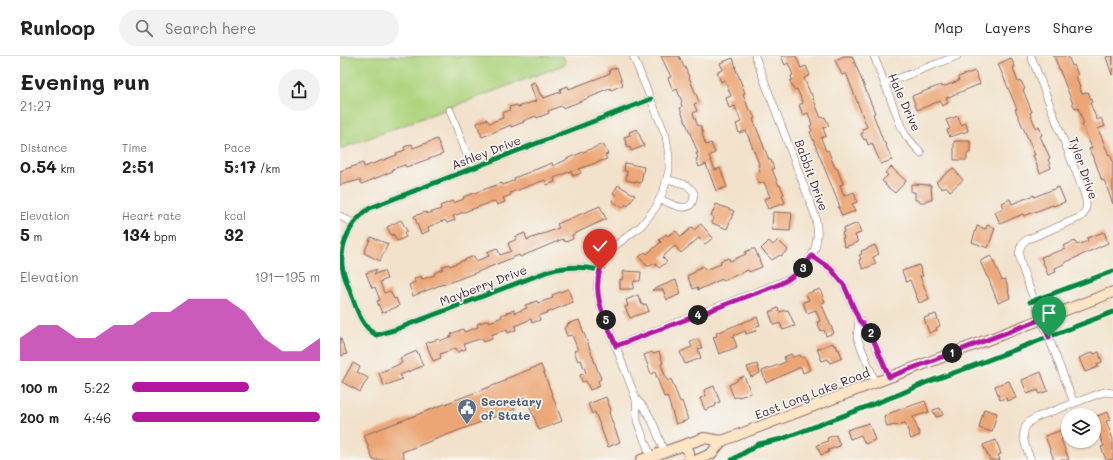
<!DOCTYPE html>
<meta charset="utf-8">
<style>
:root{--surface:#fff;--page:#f2f2f2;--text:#202124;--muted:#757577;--line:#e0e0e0;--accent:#b5179e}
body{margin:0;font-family:Mali,sans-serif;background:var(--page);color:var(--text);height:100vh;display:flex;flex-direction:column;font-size:15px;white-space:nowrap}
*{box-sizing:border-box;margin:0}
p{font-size:13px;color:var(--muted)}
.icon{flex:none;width:22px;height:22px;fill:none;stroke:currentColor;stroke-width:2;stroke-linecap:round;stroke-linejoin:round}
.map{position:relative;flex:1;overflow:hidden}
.side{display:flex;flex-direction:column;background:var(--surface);width:340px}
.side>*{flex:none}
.tools{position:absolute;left:721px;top:352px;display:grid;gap:8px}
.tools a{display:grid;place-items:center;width:40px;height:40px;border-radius:50%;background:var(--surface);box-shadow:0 1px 3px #0004;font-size:20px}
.pin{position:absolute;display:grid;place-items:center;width:34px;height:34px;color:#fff;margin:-41px -17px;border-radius:50% 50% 50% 0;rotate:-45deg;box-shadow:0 0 4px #0007}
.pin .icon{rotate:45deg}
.km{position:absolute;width:20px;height:20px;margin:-10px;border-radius:50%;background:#222;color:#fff;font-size:11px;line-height:20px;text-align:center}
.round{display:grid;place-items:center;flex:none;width:42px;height:42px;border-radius:21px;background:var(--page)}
.overview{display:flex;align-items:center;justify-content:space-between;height:68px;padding:0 20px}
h1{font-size:22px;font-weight:700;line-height:30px}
.metrics{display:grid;grid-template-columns:repeat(3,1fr);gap:6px;height:68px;padding:4px 20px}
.metrics div{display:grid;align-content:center}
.metrics b{font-size:17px;font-weight:700}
.metrics small{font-size:11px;font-weight:400}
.metrics p{font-size:11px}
.chart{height:112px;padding:8px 20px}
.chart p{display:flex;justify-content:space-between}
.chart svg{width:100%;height:72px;margin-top:4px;fill:var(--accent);opacity:.7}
ul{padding:0 20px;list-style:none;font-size:13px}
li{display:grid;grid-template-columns:64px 48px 1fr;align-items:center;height:30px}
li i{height:10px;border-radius:5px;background:var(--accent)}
header{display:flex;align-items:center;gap:24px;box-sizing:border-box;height:56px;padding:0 20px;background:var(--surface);border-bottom:1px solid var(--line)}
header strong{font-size:19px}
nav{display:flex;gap:22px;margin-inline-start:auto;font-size:14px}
.search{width:280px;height:36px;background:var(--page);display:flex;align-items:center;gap:10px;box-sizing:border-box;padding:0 14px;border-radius:22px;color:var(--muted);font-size:15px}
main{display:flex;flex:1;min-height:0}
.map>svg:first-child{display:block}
</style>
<header>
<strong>Runloop</strong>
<div class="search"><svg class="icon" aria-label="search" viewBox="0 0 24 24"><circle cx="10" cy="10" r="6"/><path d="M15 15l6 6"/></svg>Search here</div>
<nav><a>Map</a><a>Layers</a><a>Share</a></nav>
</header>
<main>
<section class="side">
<div class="overview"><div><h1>Evening run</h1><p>21:27</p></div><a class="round"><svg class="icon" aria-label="share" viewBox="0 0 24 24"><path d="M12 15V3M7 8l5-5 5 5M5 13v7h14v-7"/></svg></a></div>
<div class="metrics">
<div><p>Distance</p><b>0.54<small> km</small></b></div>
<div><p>Time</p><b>2:51</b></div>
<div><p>Pace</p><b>5:17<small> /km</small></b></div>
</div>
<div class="metrics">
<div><p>Elevation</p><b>5<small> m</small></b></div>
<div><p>Heart rate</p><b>134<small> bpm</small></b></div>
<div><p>kcal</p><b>32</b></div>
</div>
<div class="chart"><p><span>Elevation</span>191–195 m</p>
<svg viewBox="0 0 160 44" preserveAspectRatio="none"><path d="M0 44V30L10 22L20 22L30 30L40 30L50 22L60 22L70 14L80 14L90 6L100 6L110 6L120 14L130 30L140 38L150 38L160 30V44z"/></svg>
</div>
<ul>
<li><b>100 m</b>5:22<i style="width:62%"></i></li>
<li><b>200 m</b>4:46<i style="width:100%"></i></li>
</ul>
</section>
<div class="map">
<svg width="773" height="404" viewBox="0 0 773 404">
<rect width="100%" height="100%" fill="#f6f6f2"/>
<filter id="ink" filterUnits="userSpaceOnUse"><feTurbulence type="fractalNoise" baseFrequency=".025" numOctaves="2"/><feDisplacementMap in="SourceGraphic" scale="8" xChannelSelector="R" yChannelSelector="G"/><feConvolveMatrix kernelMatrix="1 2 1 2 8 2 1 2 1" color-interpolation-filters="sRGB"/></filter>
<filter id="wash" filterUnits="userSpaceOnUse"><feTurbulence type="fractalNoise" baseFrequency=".012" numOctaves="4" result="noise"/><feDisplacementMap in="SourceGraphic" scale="16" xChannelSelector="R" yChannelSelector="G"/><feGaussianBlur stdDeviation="0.9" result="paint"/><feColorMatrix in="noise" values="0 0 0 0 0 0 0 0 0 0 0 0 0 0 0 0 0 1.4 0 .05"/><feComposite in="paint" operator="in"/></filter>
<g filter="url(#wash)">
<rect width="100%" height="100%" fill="#f2e2cb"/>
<path fill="#aed47e" stroke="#7c7a54" d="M0 0H223L226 8 0 93Z"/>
<g id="blocks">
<g fill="#eca675">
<path d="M321 0H339L344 11H345L359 46 354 48 357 55 353 57 358 70 360 69 363 77 362 78 366 89 371 87 375 97 369 100 375 114 380 112 387 131 376 135 366 108 359 111 356 103 358 102 356 97H358L340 52 342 51 341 47 342 46 337 33 333 35 328 22 331 21Z"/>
<path d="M441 0H456L461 12 466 10 470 19 464 22 470 37H471L481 62 485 61 489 70 483 72 486 80 481 82 486 95 488 94 495 112H497L503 128 500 129 504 140 514 136 517 146 512 148 515 155 502 160 498 151H500L470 76 472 75 470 70 472 69 468 57 463 59 459 49 463 47 457 33 454 34 450 25 452 24 451 20 453 19 448 7 445 9Z"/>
<path d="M504 0H512L535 57 533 58 544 87H545L552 104 541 108 532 87 528 89 526 83 524 84 521 78 523 77 522 73 527 71 506 17 502 19 495 4Z"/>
<path d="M714 0H728L732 10 734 9 738 19 736 20 742 38 748 36 752 46 750 47 757 64 761 62 765 70 758 73 769 99 770 98 773 106V148L764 124 762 125 753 99 752 100 749 93 752 92 742 69 744 68 738 52 735 53Z"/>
<path d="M770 0H773L772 19 766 1Z"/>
<path d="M393 2 396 11H395L405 37 403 38 409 54H411L415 62 413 63 429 104H431L434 113H432L439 130 440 129 444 138 442 139 445 147 428 153 424 143 430 141 424 126 419 128 415 118 420 116 418 109 419 108 406 75 399 77 396 68 401 66 395 50 389 52 386 42 391 40 385 24 381 26 377 16 383 14 380 7Z"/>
<path d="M671 2 675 11 673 12 678 26 681 25 685 33 683 34 692 56 690 57 696 72 699 70 702 79 700 80 710 102 708 103 711 112 700 117 693 99H695L675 53H677L658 8Z"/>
<path d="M277 12 283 29 271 34 270 32 257 37 258 38 234 48 222 52 221 50 208 55 209 57 197 62 196 60 183 65 184 66 171 71V69L142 81 137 67 147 63 149 67 163 62 162 57 170 54 169 51 177 49 178 51 196 45 190 28 195 26 201 40 202 39 203 42 221 36 220 33 228 30 229 33 261 21 270 17 269 14Z"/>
<path d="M635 15 640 28 606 42 608 47 602 50 600 45 577 54 572 40 601 29 602 31 619 25 618 21Z"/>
<path d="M618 60 621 69 626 67 628 75 610 81 607 74 610 73 606 64Z"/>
<path d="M297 73 304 90 291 95 290 91 288 92 284 81 290 79 289 76Z"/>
<path d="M97 83 103 98 66 111 65 109 52 113 53 115 22 128 20 124 0 129V115L23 107 24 111 57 99 56 97 65 94 64 91 72 88 73 92Z"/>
<path d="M614 85H630V97H627V104H614Z"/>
<path d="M263 88 268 98 265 99 267 103 239 113 241 117 233 120 231 115 214 122 215 126 207 129 205 124 170 137 171 139 163 142 165 146 157 149 155 145 113 160 115 164 107 167 105 164 88 171 89 175 81 178 74 160 86 156 87 158 101 153 100 150 112 145 113 147 124 143 123 141 162 127 163 129 175 124 174 122 212 107 213 110 226 104V103Z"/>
<path d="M285 107 304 111 301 127 286 124 287 115H284Z"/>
<path d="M551 111 566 125 555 137 545 129 546 128 542 125 548 119 545 117Z"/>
<path d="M613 112 623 124 610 135 606 130 602 133 596 126Z"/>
<path d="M571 128 591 129 592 144H586V146H579V144H575V136H571Z"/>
<path d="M278 129 295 139 288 150 286 148 283 152 272 145 276 139 273 137Z"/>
<path d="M719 131 725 146 713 150V149L684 160 683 158 660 168 655 156 664 152 662 147 670 143 672 148 694 139V141Z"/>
<path d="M376 148 394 155 387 173 372 167 374 162 371 160Z"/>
<path d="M260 150 266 163 232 179 233 183 225 186 223 183 180 201 179 199 140 215 103 229V228L73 240 69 229 75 226 74 223 81 220 82 223 95 219 94 217 103 213 102 211 109 208 110 210 134 200 136 205 149 200 147 196 157 192 160 199 171 195 168 187 177 183 175 181 185 177 187 184 219 172 217 168Z"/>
<path d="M433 156 452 157 450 175 432 174Z"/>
<path d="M61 164 67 175 64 177 66 181 57 185 53 178 52 180 47 171Z"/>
<path d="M518 167 521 177 515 179 518 186 505 191 502 182H504L502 177 504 176 503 173Z"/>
<path d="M361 168 373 182 365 188 359 182 341 197 335 190 322 201 327 206 319 212 314 207 310 210H307L299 201 305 196 307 198 321 186 319 184 326 178 327 180 336 175 341 181 352 171 354 174Z"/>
<path d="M647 169 655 172 648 192 632 186 637 170 646 173Z"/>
<path d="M764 176 768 187 724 207V208L715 212 716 216 708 219 701 201 725 193 723 190 735 185 737 189 748 185 747 182Z"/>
<path d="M31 181 48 188 40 205 24 197Z"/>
<path d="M438 184 448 194 441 200 440 199 432 204 421 193 429 185 433 189Z"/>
<path d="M535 189 539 198 533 201 536 208 523 213 519 204 521 203 519 199 522 198 521 195Z"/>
<path d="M412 193H415L422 211 409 216 408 214 383 225 382 223 358 234 357 231 353 233 347 220 355 216V214L363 210 365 214 381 208 380 205 389 202 390 205 406 198 405 196Z"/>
<path d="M651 200 662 224 665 223 669 234 668 235 670 242 658 247 648 221H647L640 205Z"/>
<path d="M579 209 583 220H580L589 243 579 247 570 224 566 226 562 215Z"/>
<path d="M37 213 34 218 44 215 47 223 40 226 44 237 50 235 54 243 56 242 59 250 42 257 37 245 40 244 35 231 32 232 26 217Z"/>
<path d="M284 215 301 216 300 225H294L293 233H280V223L282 224Z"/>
<path d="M336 224 341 238 327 244 323 234H312Z"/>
<path d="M228 233 233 246 199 260 200 264 192 267 191 263 175 270 176 274 168 277 167 273 151 279 152 283 144 286 142 282 124 288 126 293 118 296 116 292 100 298 101 302 93 305 86 287 99 283 100 285 112 280 111 278 123 273 124 276 138 271 137 268 149 264 150 266 162 261 161 259 174 254V257L187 252 185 249 197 245 198 247 213 242 212 239Z"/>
<path d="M480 233 485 246 481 247 494 277 486 280 484 274 481 275 477 266 480 265 476 254 467 257 463 246 469 244 466 238Z"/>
<path d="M298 239 302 249 306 248 309 255 290 262 285 251 288 250 286 244Z"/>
<path d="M438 252 439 256 448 254 455 270 443 274 440 267 434 269 429 256Z"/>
<path d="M596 258 600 270 596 272 597 274 589 277 584 262Z"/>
<path d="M417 261 420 269 414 271 416 275 406 278 405 275 393 280 397 291 379 298 373 281 377 280 376 277Z"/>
<path d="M239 264 261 323 258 325 260 330 250 334 246 325 242 326 240 319 246 317 241 304 238 305 234 295 238 294 232 279 227 280 224 272 228 270 227 268Z"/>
<path d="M0 281 7 298 0 300Z"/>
<path d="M358 283 362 292 358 293 361 302 345 308 340 296 352 291 350 286Z"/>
<path d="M493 287 494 290 496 289 498 294 499 293 502 302 490 307 488 303 482 305 477 293Z"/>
<path d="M77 295 83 310 60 319 62 323 44 330 39 317 62 307 60 302Z"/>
<path d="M312 296 313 298 319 296 323 307 321 308 326 322 328 325 331 323 340 346 342 345 348 364 336 368 327 340 324 341 315 316 311 318 304 299Z"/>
<path d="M753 296 754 298 759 296 762 306 757 308 758 311 745 316 739 302Z"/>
<path d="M451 298 453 301 460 299 462 302 465 301 470 314 463 317 461 311 426 327 422 315 446 306 444 301Z"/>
<path d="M13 307 20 311 17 316 28 322 20 336 2 326Z"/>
<path d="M417 308 420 317 411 321 407 311Z"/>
<path d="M201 309 222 365 199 374 186 341 172 346 175 353 62 396 65 404H33L24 379 165 325V323Z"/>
<path d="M701 316 708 335 699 338 698 334 687 338 682 324Z"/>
<path d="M404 320 411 337 399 341V340L394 342 389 329 397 325V323Z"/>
<path d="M669 325 676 342 667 345 666 342 660 344 655 330Z"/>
<path d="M374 330 380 346 375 348 376 350 365 354 360 342 366 340 364 334Z"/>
<path d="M266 341 271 354 269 355 270 360 280 386 268 391 255 356 252 358 248 348Z"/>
<path d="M585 345 589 356 573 361 580 379 571 383 565 367 555 370V369L547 371 544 361 551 358 550 357Z"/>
<path d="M600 352 603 359 596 361 593 354Z"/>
<path d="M644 353 657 357 652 376 639 372Z"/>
<path d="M768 356 771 364 766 365 773 383V403L769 404H766L761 391 764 390 756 371 754 370V361Z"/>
<path d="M529 367 535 384 525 388 521 379 510 383 507 374Z"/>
<path d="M722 374 725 382 721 383 729 404H714L705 380Z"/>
<path d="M496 379 500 390 488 394 489 396 481 399 477 389 488 385 487 382Z"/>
<path d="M656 384 661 398 658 399 660 404H650L643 389Z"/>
</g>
</g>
</g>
<g filter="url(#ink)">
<use href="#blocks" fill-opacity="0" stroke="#856363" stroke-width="1"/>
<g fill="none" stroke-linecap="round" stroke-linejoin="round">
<g stroke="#856363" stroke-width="8">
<g id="minor">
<path d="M293 0 326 80 329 101V114L324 133 316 151 301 170 276 189 270 195 263 206 260 214 257 230 260 249 296 343 297 365 311 401"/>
<path d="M534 0 561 70 566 80 581 97"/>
<path d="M691 0 744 137C747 146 748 154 741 161L686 184C674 194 681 207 685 220L734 347"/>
<path d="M544 28 617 0"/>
<path d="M110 54 132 112"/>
<path d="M320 143C332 149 354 161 354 137L352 134 347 129 327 123"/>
<path d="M0 160 13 167"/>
<path d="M472 200 491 213 504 229 519 264 530 276 549 321"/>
<path d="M260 214C242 210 227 210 209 215L54 274 36 279C22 270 18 257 13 243 9 232 4 221 2 210 0 187 11 165 30 152L311 43"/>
<path d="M519 264 517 281 535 326"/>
<path d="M276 290 447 224C473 209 482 187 475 159L415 0"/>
<path d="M296 343C312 358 317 377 324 396"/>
<path d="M691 404C684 388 676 371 697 361L761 337 766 336 773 337"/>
</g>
</g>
<g stroke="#856363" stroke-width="12">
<g id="secondary">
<path d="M344 389 349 396V404"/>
<path d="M301 404 364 382 382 385 773 236"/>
<path d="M357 404 371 398 382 385"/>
</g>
</g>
<use href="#minor" stroke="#fff" stroke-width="7"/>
<use href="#secondary" stroke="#fde5c5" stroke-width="10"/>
<g stroke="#f6f6f2" stroke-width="8">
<g id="cycleway">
<path d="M260 214C242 210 227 210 209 215L54 274 36 279C22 270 18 257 13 243 9 232 4 221 2 210 0 187 11 165 30 152L311 43"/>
<path d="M690 246 773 215"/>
<path d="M392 404 419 388 442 383 560 338 585 327 630 311 773 256"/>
</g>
</g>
<use href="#cycleway" stroke="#00873e" stroke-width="5"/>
</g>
</g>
<g fill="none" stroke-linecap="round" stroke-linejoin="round" filter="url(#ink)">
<g stroke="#fff" stroke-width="8">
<path id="route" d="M260 214C252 241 266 265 276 290L440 228C454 221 463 213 472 200L491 213 504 229 519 264 530 276 549 321 702 263 709 281"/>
</g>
<use href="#route" stroke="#b5179e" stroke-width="5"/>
</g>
<defs>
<g id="civic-pin" transform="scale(1)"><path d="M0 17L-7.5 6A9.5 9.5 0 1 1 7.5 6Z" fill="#5c6f8a" stroke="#f6f6f2"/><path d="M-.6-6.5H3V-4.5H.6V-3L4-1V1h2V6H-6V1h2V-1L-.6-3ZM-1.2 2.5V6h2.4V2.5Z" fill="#fff"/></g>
</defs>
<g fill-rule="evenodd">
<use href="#civic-pin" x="127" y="352"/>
</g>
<g text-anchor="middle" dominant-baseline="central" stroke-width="3.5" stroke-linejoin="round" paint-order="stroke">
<g font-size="12" fill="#4a1f2b" stroke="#f6f6f2">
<text transform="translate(565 46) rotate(66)">Hale Drive</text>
<text transform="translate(146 96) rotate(-21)">Ashley Drive</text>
<text transform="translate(744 112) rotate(71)">Tyler Drive</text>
<text transform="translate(472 119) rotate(70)">Babbit Drive</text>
<text transform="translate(143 229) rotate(-21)">Mayberry Drive</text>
<text transform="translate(472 337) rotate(-21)">East Long Lake Road</text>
</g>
<g font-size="12" font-weight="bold" fill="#4e5e75" stroke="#f6f6f2" text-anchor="start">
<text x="141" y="345">Secretary<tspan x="141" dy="14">of State</tspan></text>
</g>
</g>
</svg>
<div class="tools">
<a><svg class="icon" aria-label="layers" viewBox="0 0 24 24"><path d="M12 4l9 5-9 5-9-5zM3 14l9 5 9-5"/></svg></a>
</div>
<div class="pin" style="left:709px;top:281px;background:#1e9e55"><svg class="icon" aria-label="arrive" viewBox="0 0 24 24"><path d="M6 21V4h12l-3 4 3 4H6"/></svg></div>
<div class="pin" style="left:260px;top:214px;background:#d93025"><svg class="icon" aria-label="check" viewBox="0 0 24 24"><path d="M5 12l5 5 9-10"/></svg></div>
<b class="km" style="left:612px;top:297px">1</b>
<b class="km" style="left:531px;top:277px">2</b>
<b class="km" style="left:463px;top:212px">3</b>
<b class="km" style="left:358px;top:259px">4</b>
<b class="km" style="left:266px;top:264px">5</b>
</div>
</main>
